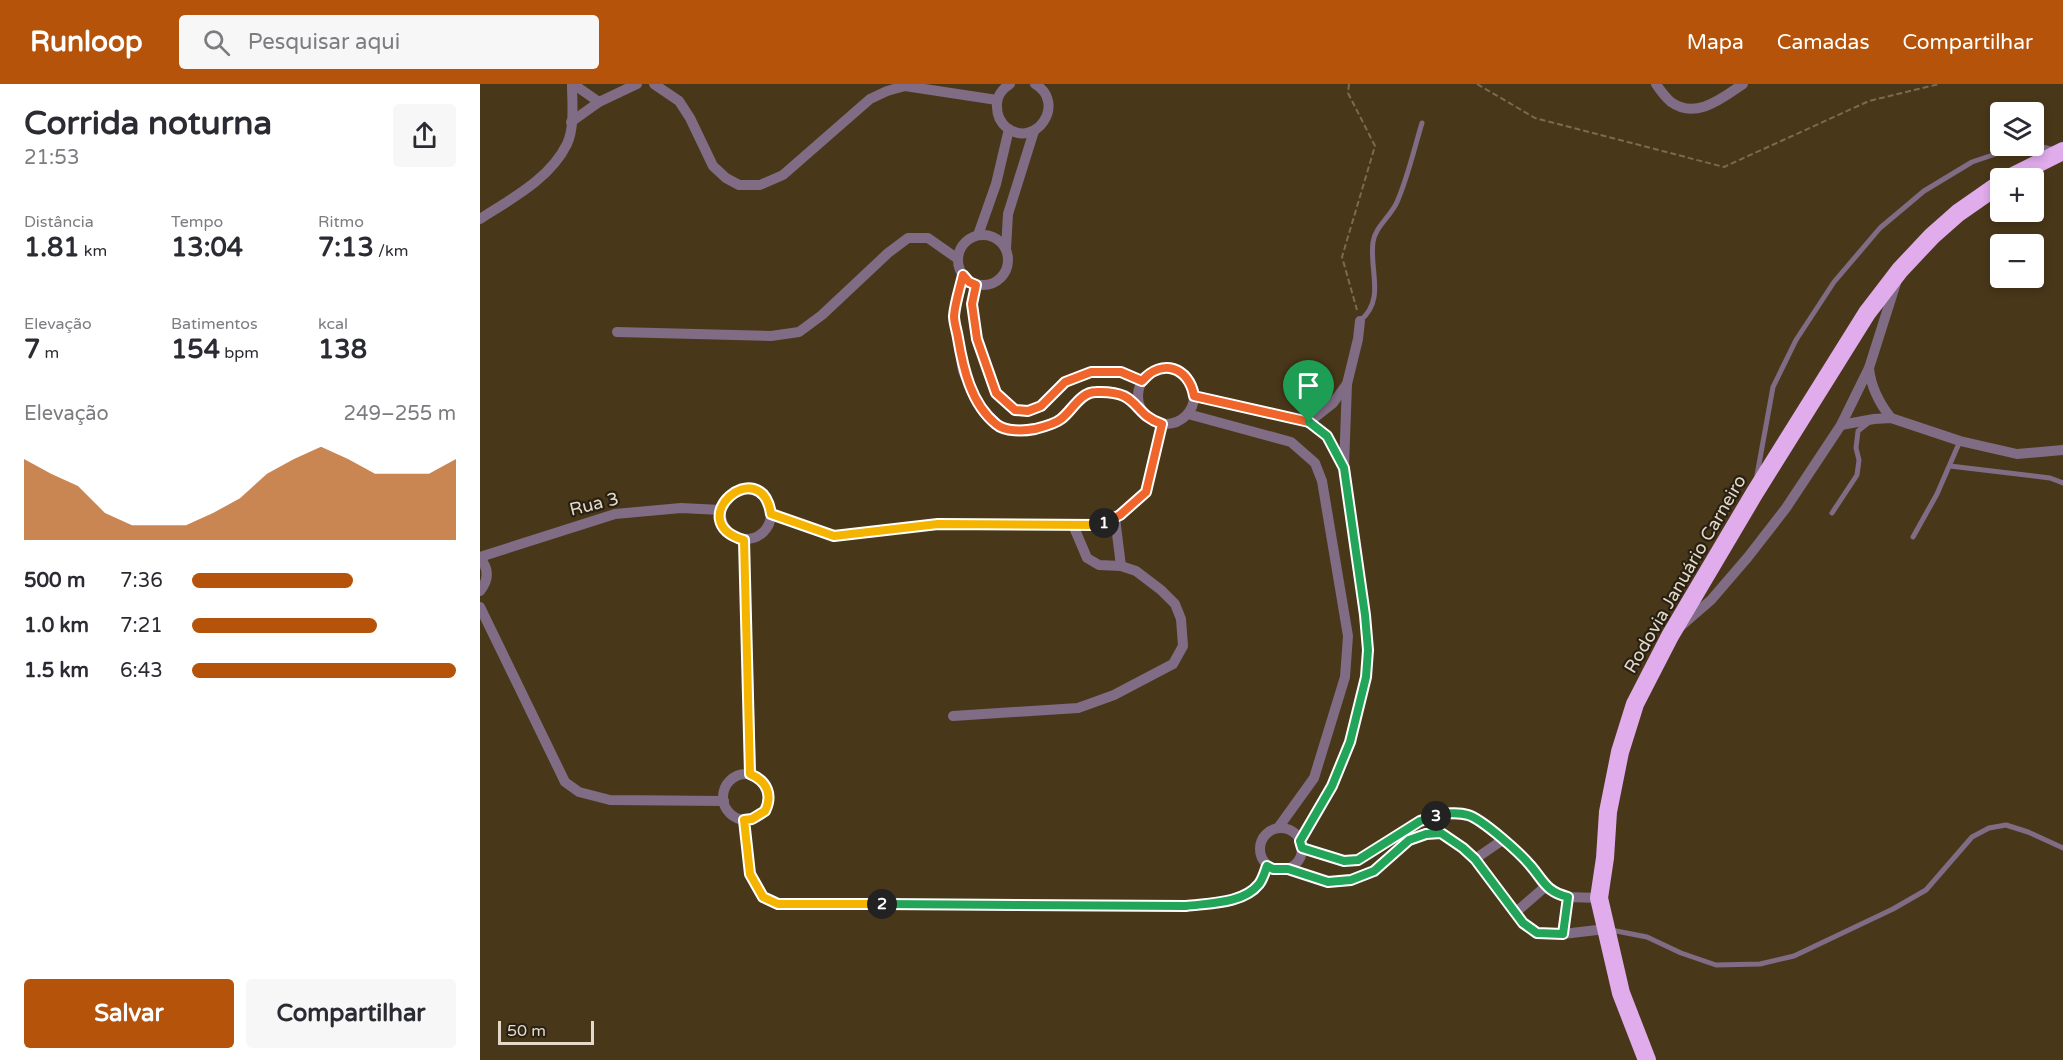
<!DOCTYPE html>
<html lang="pt">
<meta charset="utf-8">
<style>
:root{--surface:#fff;--page:#f7f7f7;--text:#2b2b33;--muted:#7c7c81;--accent:#b45309}
body{margin:0;font-family:"Varela Round",sans-serif;background:var(--page);color:var(--text);height:100vh;display:flex;flex-direction:column;font-size:22px;white-space:nowrap}
*{box-sizing:border-box;margin:0}
p{font-size:20px;color:var(--muted)}
.icon{flex:none;width:33px;height:33px;fill:none;stroke:currentColor;stroke-width:2;stroke-linecap:round;stroke-linejoin:round}
.map{position:relative;flex:1;overflow:hidden}
.sheet{display:flex;flex-direction:column;background:var(--surface);width:480px}
.sheet>*{flex:none}
.fabs{position:absolute;left:1510px;top:18px;display:grid;gap:12px}
.fabs a{display:grid;place-items:center;width:54px;height:54px;border-radius:6px;background:var(--surface);box-shadow:0 3px 9px #0003;font-size:30px}
.scale{position:absolute;left:18px;bottom:15px;width:96px;box-sizing:border-box;padding-left:6px;border:3px solid #e4d9c8;border-top:0;font-size:16px;line-height:21px;white-space:nowrap;color:#e4d9c8;-webkit-text-stroke:4px #282013;paint-order:stroke}
.pin{position:absolute;display:grid;place-items:center;width:51px;height:51px;color:#fff;margin:-62px -26px;border-radius:50% 50% 50% 0;rotate:-45deg;box-shadow:0 0 6px #0007}
.pin .icon{rotate:45deg}
.km{position:absolute;width:30px;height:30px;margin:-15px;border-radius:50%;background:#222;color:#fff;font-size:16px;line-height:30px;text-align:center}
.round{display:grid;place-items:center;flex:none;width:63px;height:63px;border-radius:6px;background:var(--page)}
.summary{display:flex;align-items:center;justify-content:space-between;height:102px;padding:0 24px}
h1{font-size:33px;font-weight:700;line-height:45px}
.figures{display:grid;grid-template-columns:repeat(3,1fr);gap:9px;height:102px;padding:6px 24px}
.figures div{display:grid;align-content:center}
.figures b{font-size:26px;font-weight:700}
.figures small{font-size:16px;font-weight:400}
.figures p{font-size:16px}
.chart{height:168px;padding:12px 24px}
.chart p{display:flex;justify-content:space-between}
.chart svg{width:100%;height:108px;margin-top:6px;fill:var(--accent);opacity:.7}
.primary-button{display:flex;gap:12px;margin-top:auto;padding:12px 24px}
.primary-button a{flex:1;height:69px;border-radius:6px;background:var(--accent);color:#fff;font-size:24px;font-weight:700;line-height:69px;text-align:center}
.primary-button a+a{background:var(--page);color:var(--text)}
ul{padding:0 24px;list-style:none;font-size:20px}
li{display:grid;grid-template-columns:96px 72px 1fr;align-items:center;height:45px}
li i{height:15px;border-radius:8px;background:var(--accent)}
header{display:flex;align-items:center;gap:36px;box-sizing:border-box;height:84px;padding:0 30px;background:var(--accent);color:#fff}
header strong{font-size:28px}
nav{display:flex;gap:33px;margin-inline-start:auto;font-size:21px}
.search{width:420px;height:54px;background:var(--page);display:flex;align-items:center;gap:15px;box-sizing:border-box;padding:0 21px;border-radius:6px;color:var(--muted);font-size:22px}
main{display:flex;flex:1;min-height:0}
.map>svg:first-child{display:block}
</style>
<header>
<strong>Runloop</strong>
<div class="search"><svg class="icon" aria-label="search" viewBox="0 0 24 24"><circle cx="10" cy="10" r="6"/><path d="M15 15l6 6"/></svg>Pesquisar aqui</div>
<nav><a>Mapa</a><a>Camadas</a><a>Compartilhar</a></nav>
</header>
<main>
<section class="sheet">
<div class="summary"><div><h1>Corrida noturna</h1><p>21:53</p></div><a class="round"><svg class="icon" aria-label="share" viewBox="0 0 24 24"><path d="M12 15V3M7 8l5-5 5 5M5 13v7h14v-7"/></svg></a></div>
<div class="figures">
<div><p>Distância</p><b>1.81<small> km</small></b></div>
<div><p>Tempo</p><b>13:04</b></div>
<div><p>Ritmo</p><b>7:13<small> /km</small></b></div>
</div>
<div class="figures">
<div><p>Elevação</p><b>7<small> m</small></b></div>
<div><p>Batimentos</p><b>154<small> bpm</small></b></div>
<div><p>kcal</p><b>138</b></div>
</div>
<div class="chart"><p><span>Elevação</span>249–255 m</p>
<svg viewBox="0 0 160 44" preserveAspectRatio="none"><path d="M0 44V11L10 17L20 22L30 33L40 38L50 38L60 38L70 33L80 27L90 17L100 11L110 6L120 11L130 17L140 17L150 17L160 11V44z"/></svg>
</div>
<ul>
<li><b>500 m</b>7:36<i style="width:61%"></i></li>
<li><b>1.0 km</b>7:21<i style="width:70%"></i></li>
<li><b>1.5 km</b>6:43<i style="width:100%"></i></li>
</ul>
<div class="primary-button"><a>Salvar</a><a>Compartilhar</a></div>
</section>
<div class="map">
<svg width="1583" height="976" viewBox="0 0 1583 976">
<rect width="100%" height="100%" fill="#493719"/>
<g fill="none" stroke-linecap="round" stroke-linejoin="round">
<g stroke="#7a6a50" stroke-width="2" stroke-dasharray="6 3" stroke-linecap="butt">
<path d="M869 0 868 9 895 62 862 173 877 226"/>
<path d="M997 0 1055 34 1244 83 1389 17 1459 0"/>
</g>
<g stroke="#806c85" stroke-width="5">
<path d="M1554 61 1575 66"/>
<path d="M880 237C906 215 889 187 893 158 895 143 911 132 917 118 928 93 934 65 942 39"/>
<path d="M1470 382 1570 394 1583 399"/>
<path d="M1277 391 1293 303 1316 256 1354 198 1400 144 1444 107 1492 78 1539 62"/>
<path d="M1352 429 1377 391 1379 376 1376 364 1378 347 1388 339"/>
<path d="M1433 453 1457 410 1480 357"/>
<path d="M1131 846 1167 853 1201 869 1236 881 1280 880 1314 872 1413 825 1446 806 1492 753 1509 744 1526 741 1548 748 1583 764"/>
</g>
<g stroke="#806c85" stroke-width="10">
<path d="M93 0 119 18"/>
<path d="M174 0 199 17 210 34 233 82 246 94 259 101H280L303 91 390 15 407 7 425 2 517 16"/>
<path d="M530 0C522 5 516 13 517 23 517 31 521 39 527 44 556 65 587 19 555 0"/>
<path d="M1176 0C1180 6 1185 13 1191 18 1216 36 1242 14 1263 0"/>
<path d="M91 38 119 18 157 0"/>
<path d="M0 135C31 115 70 95 87 60 95 43 92 18 92 0"/>
<circle cx="503" cy="176" r="25"/>
<path d="M498 151 516 100 529 45"/>
<path d="M526 165 528 130 554 47"/>
<path d="M483 191 474 232 483 287 496 316 517 341 537 347 556 345 580 336 595 319 612 308H632L645 311 660 323"/>
<path d="M496 201 492 220 497 255 516 309 535 326 548 327 561 322 585 298 611 288H641L662 297"/>
<path d="M137 248 291 252 319 248 342 231 408 169 428 154H448L478 175"/>
<circle cx="686" cy="312" r="28"/>
<path d="M1389 284C1391 304 1399 319 1411 334"/>
<path d="M714 312 829 338 847 352 864 384 885 531 888 566 886 593 870 658 852 702 820 757"/>
<path d="M708 330 811 358 835 379 842 397 868 552 865 593 834 694 798 744"/>
<path d="M829 338 853 319 867 300"/>
<path d="M1361 341 1394 335 1411 334 1480 357 1537 370 1583 366"/>
<path d="M864 382 867 300 878 255 880 237"/>
<circle cx="266" cy="430" r="25"/>
<path d="M291 430 354 452 458 440 619 441 641 431 666 407 682 340"/>
<path d="M635 434 641 482"/>
<path d="M264 456 271 690"/>
<path d="M0 473 135 430 201 424 241 426"/>
<path d="M0 474C9 485 9 496 0 507"/>
<path d="M0 523 85 698 99 708 130 716 244 717"/>
<path d="M1201 542 1231 516 1268 473 1306 424 1361 341 1389 284 1416 199"/>
<path d="M473 632 598 624 634 611 693 580 703 562 701 535 695 520 681 506 656 487 641 482 619 481 607 474 593 441"/>
<circle cx="266" cy="713" r="23"/>
<path d="M264 736 270 790 283 813 298 820 706 822C729 819 763 820 779 800 783 795 785 787 787 782"/>
<circle cx="801" cy="765" r="21"/>
<path d="M822 764 864 777 878 776 940 737 963 730 989 731 1024 755 1050 780 1065 803 1076 810 1087 813 1119 814"/>
<path d="M995 775 1024 755"/>
<path d="M808 785 848 798 871 796 894 787 929 756 946 750 961 749 983 764 995 775 1035 829 1043 839 1057 849 1083 850 1126 845"/>
<path d="M1035 829 1065 803"/>
<path d="M1083 850 1087 813"/>
</g>
<g stroke="#e0acec" stroke-width="18">
<path d="M1529 94 1583 67"/>
<path d="M1167 976 1141 909 1119 814 1125 774 1128 728 1140 668 1155 620 1190 552 1274 410 1387 229 1420 186 1452 152 1478 129 1521 99"/>
</g>
</g>
<g fill="none" stroke-linecap="round" stroke-linejoin="round">
<g stroke="#fff" stroke-width="12">
<path id="split-1" d="M624 439 640 431 666 408 682 340C651 330 661 306 616 308 600 308 592 327 581 335 575 340 563 343 555 345 544 347 525 348 516 340 491 320 483 284 478 254 477 247 474 239 474 232 475 219 480 204 483 191L489 198 496 201 492 220 497 255 516 309 535 326 548 327 561 322 585 298 611 288H641L662 297C682 274 709 283 714 312L829 338"/>
</g>
<g stroke="#fff" stroke-width="12">
<path id="split-2" d="M402 820H298L283 813 270 790 264 736 272 735 285 727C293 711 287 697 270 690L264 456C200 437 281 367 291 430L354 452 458 440 619 441 624 439"/>
</g>
<g stroke="#fff" stroke-width="12">
<path id="split-3" d="M402 820 706 822C729 819 763 820 779 800 783 795 785 787 787 782L793 785H808L848 798 871 796 894 787 929 756 946 750 961 749 983 764 995 775 1043 839 1057 849 1083 850 1088 813C1065 807 1064 797 1050 781 1040 769 1002 735 988 731 979 728 964 729 956 732"/>
</g>
<g stroke="#fff" stroke-width="12">
<path id="split-4" d="M829 338 847 352 864 384 885 531 888 566 886 593 870 658 852 702 820 757 822 764 864 777 878 776 940 737 956 732"/>
</g>
<use href="#split-1" stroke="#f0652b" stroke-width="8"/>
<use href="#split-2" stroke="#f5b400" stroke-width="8"/>
<use href="#split-3" stroke="#22a559" stroke-width="8"/>
<use href="#split-4" stroke="#22a559" stroke-width="8"/>
</g>
<g text-anchor="middle" dominant-baseline="central" stroke-width="4.5" stroke-linejoin="round" paint-order="stroke">
<g font-size="18" fill="#e4d9c8" stroke="#282013">
<text transform="translate(114 420) rotate(-14)">Rua 3</text>
<text transform="translate(1205 490) rotate(-60)">Rodovia Januário Carneiro</text>
</g>
</g>
</svg>
<div class="fabs">
<a><svg class="icon" aria-label="layers" viewBox="0 0 24 24"><path d="M12 4l9 5-9 5-9-5zM3 14l9 5 9-5"/></svg></a>
<a>+</a>
<a>−</a>
</div>
<div class="scale">50 m</div>
<div class="pin" style="left:829px;top:338px;background:#1e9e55"><svg class="icon" aria-label="arrive" viewBox="0 0 24 24"><path d="M6 21V4h12l-3 4 3 4H6"/></svg></div>
<b class="km" style="left:624px;top:439px">1</b>
<b class="km" style="left:402px;top:820px">2</b>
<b class="km" style="left:956px;top:732px">3</b>
</div>
</main>
